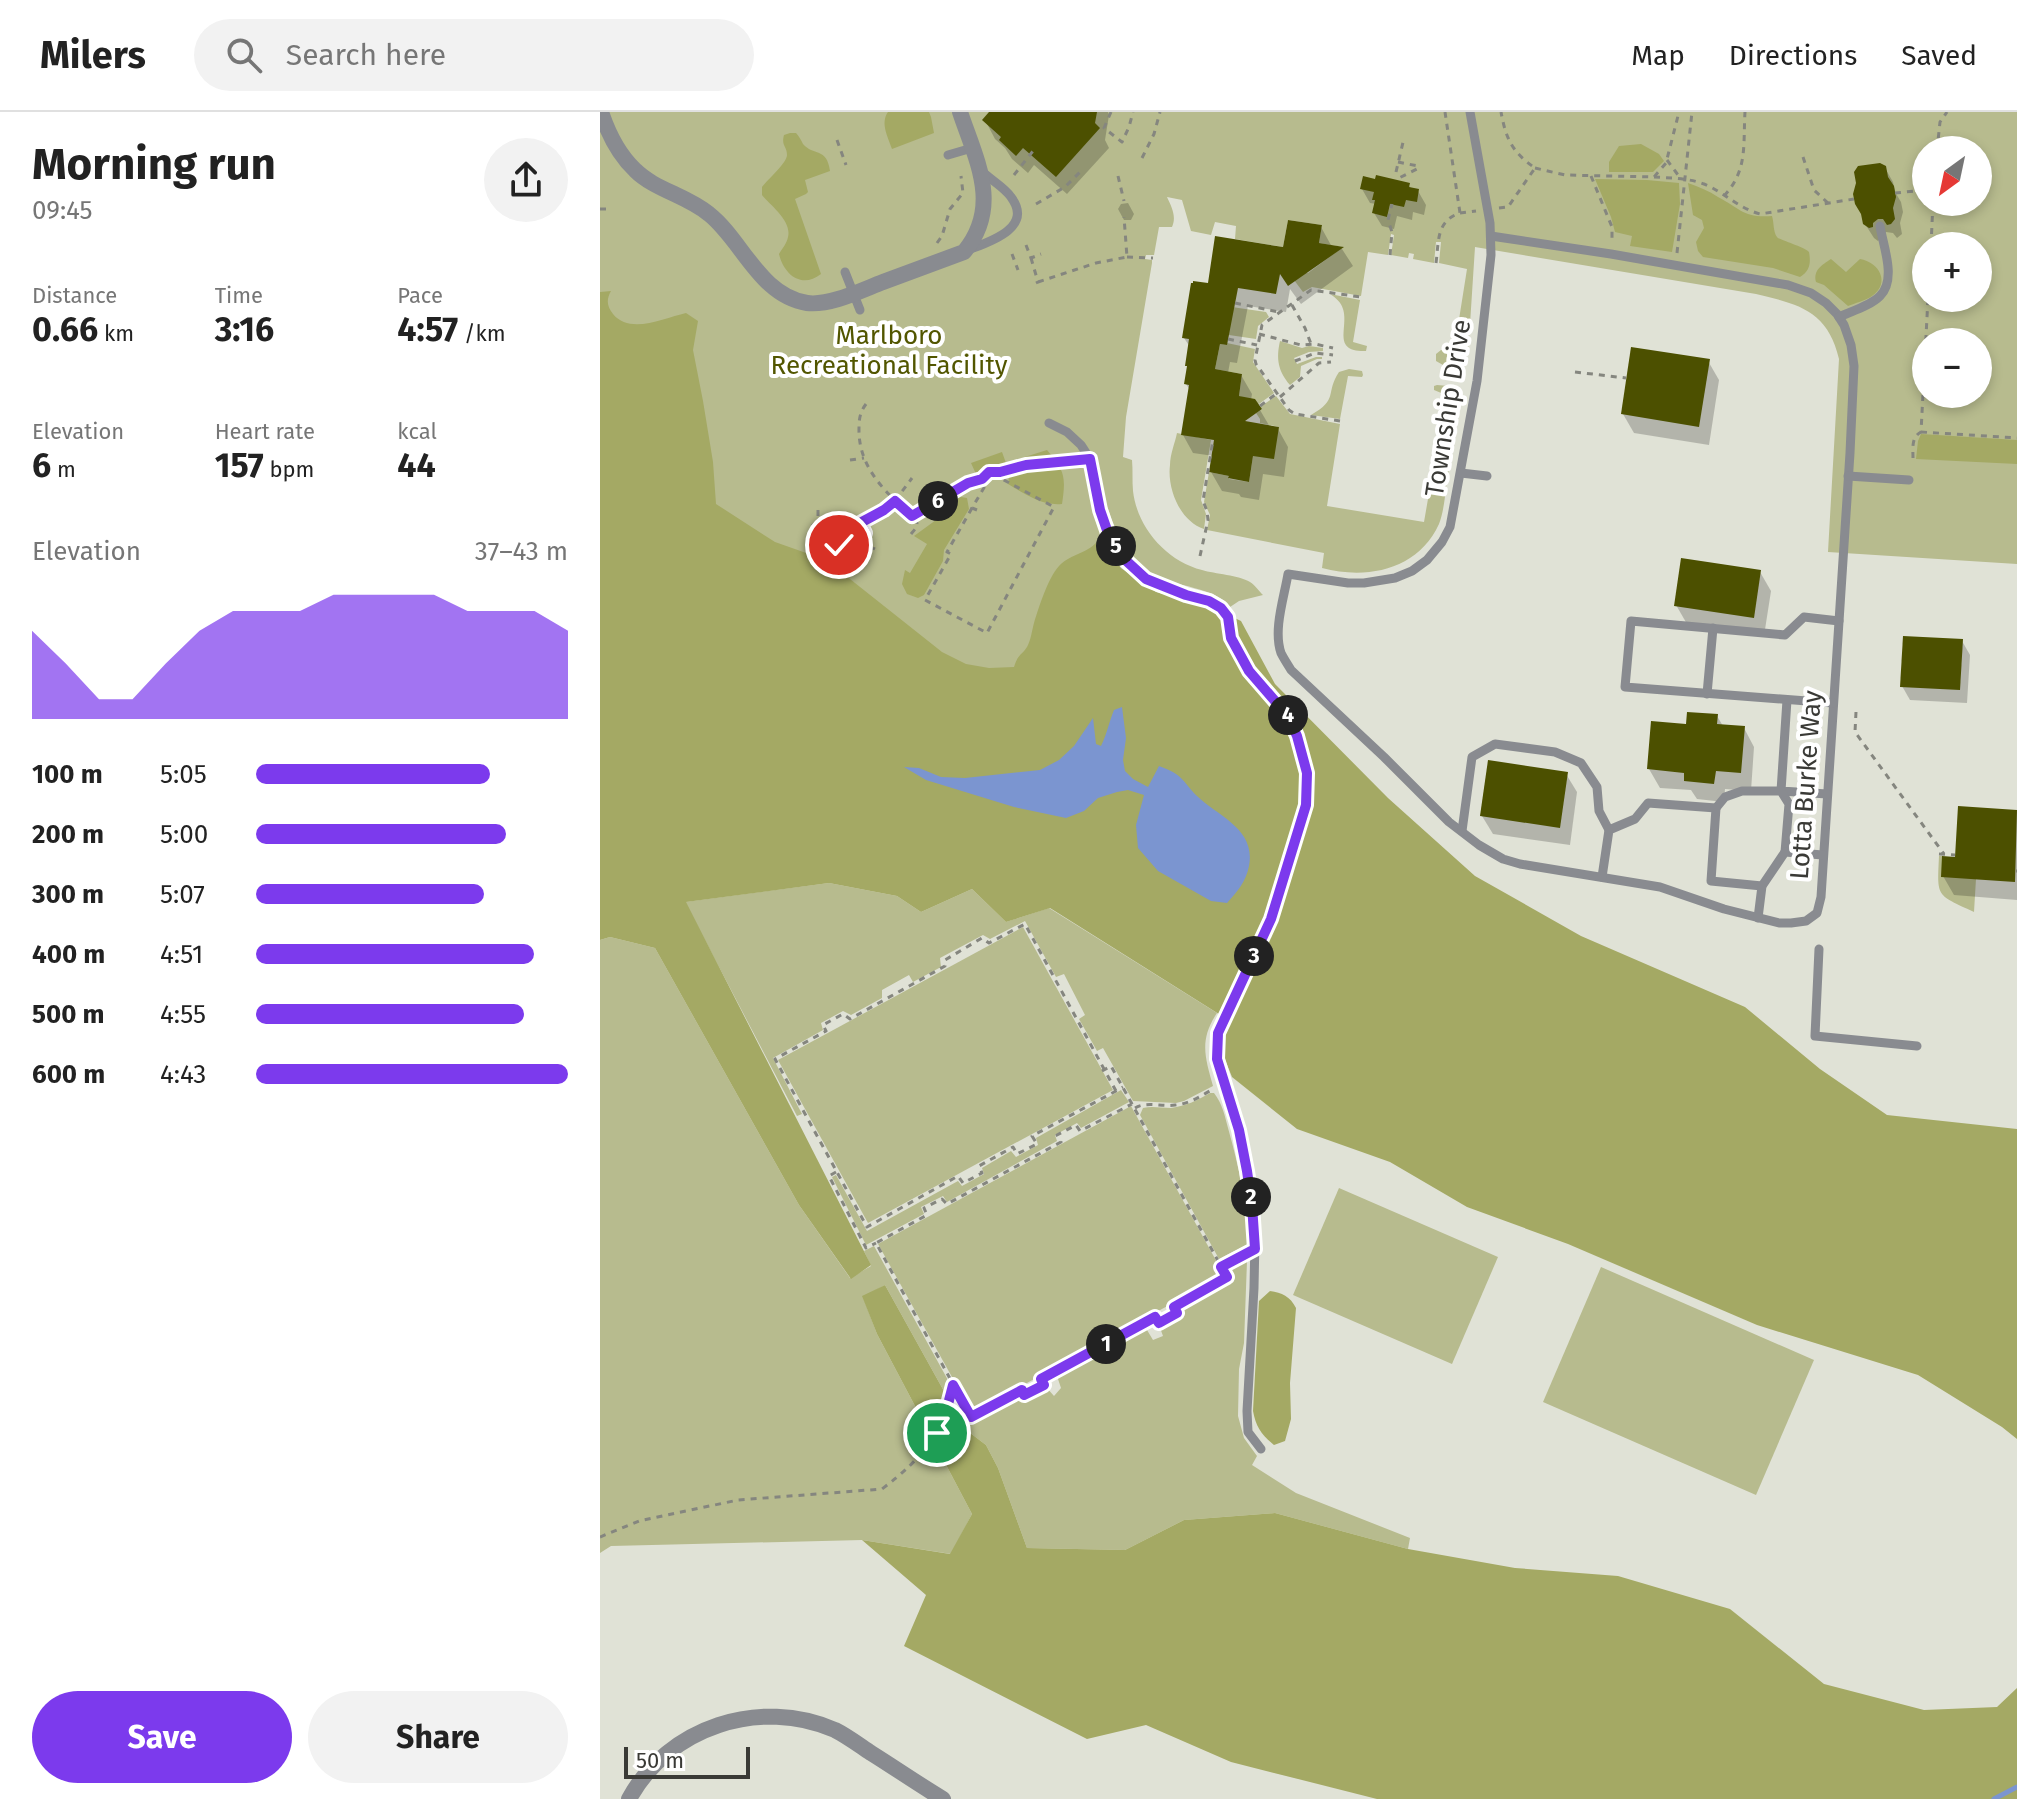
<!DOCTYPE html>
<meta charset="utf-8">
<style>
:root{--surface:#fff;--page:#f2f2f2;--text:#222;--muted:#767676;--line:#e0e0e0;--accent:#7c3aed}
body{margin:0;font-family:"Fira Sans",sans-serif;background:var(--page);color:var(--text);height:100vh;display:flex;flex-direction:column;font-size:30px;white-space:nowrap}
*{box-sizing:border-box;margin:0}
p{font-size:26px;color:var(--muted)}
.icon{flex:none;width:44px;height:44px;fill:none;stroke:currentColor;stroke-width:2;stroke-linecap:round;stroke-linejoin:round}
.map{position:relative;flex:1;overflow:hidden}
.side{display:flex;flex-direction:column;background:var(--surface);width:600px}
.side>*{flex:none}
.needle{width:52px;rotate:213deg}
.controls{position:absolute;left:1312px;top:24px;display:grid;gap:16px}
.controls a{display:grid;place-items:center;width:80px;height:80px;border-radius:50%;background:var(--surface);box-shadow:0 4px 12px #0003;font-size:40px}
.scale{position:absolute;left:24px;bottom:20px;width:126px;box-sizing:border-box;padding-left:8px;border:4px solid #3a3a36;border-top:0;font-size:22px;line-height:28px;white-space:nowrap;color:#3a3a36;-webkit-text-stroke:6px #fff;paint-order:stroke}
.pin{position:absolute;display:grid;place-items:center;width:68px;height:68px;color:#fff;margin:-34px;border:4px solid #fff;border-radius:50%;box-shadow:0 2px 8px #0007}
.km{position:absolute;width:40px;height:40px;margin:-20px;border-radius:50%;background:#222;color:#fff;font-size:22px;line-height:40px;text-align:center}
.round{display:grid;place-items:center;flex:none;width:84px;height:84px;border-radius:42px;background:var(--page)}
.summary{display:flex;align-items:center;justify-content:space-between;height:136px;padding:0 32px}
h1{font-size:44px;font-weight:700;line-height:60px}
.metrics{display:grid;grid-template-columns:repeat(3,1fr);gap:12px;height:136px;padding:8px 32px}
.metrics div{display:grid;align-content:center}
.metrics b{font-size:34px;font-weight:700}
.metrics small{font-size:22px;font-weight:400}
.metrics p{font-size:22px}
.chart{height:224px;padding:16px 32px}
.chart p{display:flex;justify-content:space-between}
.chart svg{width:100%;height:144px;margin-top:8px;fill:var(--accent);opacity:.7}
.cta{display:flex;gap:16px;margin-top:auto;padding:16px 32px}
.cta a{flex:1;height:92px;border-radius:48px;background:var(--accent);color:#fff;font-size:32px;font-weight:700;line-height:92px;text-align:center}
.cta a+a{background:var(--page);color:var(--text)}
ul{padding:0 32px;list-style:none;font-size:26px}
li{display:grid;grid-template-columns:128px 96px 1fr;align-items:center;height:60px}
li i{height:20px;border-radius:10px;background:var(--accent)}
header{display:flex;align-items:center;gap:48px;box-sizing:border-box;height:112px;padding:0 40px;background:var(--surface);border-bottom:2px solid var(--line)}
header strong{font-size:38px}
nav{display:flex;gap:44px;margin-inline-start:auto;font-size:28px}
.search{width:560px;height:72px;background:var(--page);display:flex;align-items:center;gap:20px;box-sizing:border-box;padding:0 28px;border-radius:44px;color:var(--muted);font-size:30px}
main{display:flex;flex:1;min-height:0}
.map>svg:first-child{display:block}
</style>
<header>
<strong>Milers</strong>
<div class="search"><svg class="icon" aria-label="search" viewBox="0 0 24 24"><circle cx="10" cy="10" r="6"/><path d="M15 15l6 6"/></svg>Search here</div>
<nav><a>Map</a><a>Directions</a><a>Saved</a></nav>
</header>
<main>
<section class="side">
<div class="summary"><div><h1>Morning run</h1><p>09:45</p></div><a class="round"><svg class="icon" aria-label="share" viewBox="0 0 24 24"><path d="M12 15V3M7 8l5-5 5 5M5 13v7h14v-7"/></svg></a></div>
<div class="metrics">
<div><p>Distance</p><b>0.66<small> km</small></b></div>
<div><p>Time</p><b>3:16</b></div>
<div><p>Pace</p><b>4:57<small> /km</small></b></div>
</div>
<div class="metrics">
<div><p>Elevation</p><b>6<small> m</small></b></div>
<div><p>Heart rate</p><b>157<small> bpm</small></b></div>
<div><p>kcal</p><b>44</b></div>
</div>
<div class="chart"><p><span>Elevation</span>37–43 m</p>
<svg viewBox="0 0 160 44" preserveAspectRatio="none"><path d="M0 44V17L10 27L20 38L30 38L40 27L50 17L60 11L70 11L80 11L90 6L100 6L110 6L120 6L130 11L140 11L150 11L160 17V44z"/></svg>
</div>
<ul>
<li><b>100 m</b>5:05<i style="width:75%"></i></li>
<li><b>200 m</b>5:00<i style="width:80%"></i></li>
<li><b>300 m</b>5:07<i style="width:73%"></i></li>
<li><b>400 m</b>4:51<i style="width:89%"></i></li>
<li><b>500 m</b>4:55<i style="width:86%"></i></li>
<li><b>600 m</b>4:43<i style="width:100%"></i></li>
</ul>
<div class="cta"><a>Save</a><a>Share</a></div>
</section>
<div class="map">
<svg width="1417" height="1687" viewBox="0 0 1417 1687">
<rect width="100%" height="100%" fill="#e0e2d6"/>
<g fill="#b7bb8e" fill-rule="evenodd">
<path d="M0 0H1417V452L1228 440 1239 247C1228 199 1199 192 1156 182L875 135 868 243 858 254 843 253 836 249V242L841 238 854 239 867 157 839 151 841 130H836L834 151 813 147 814 142 809 141 808 146 791 143 794 123 791 122 788 143 768 140 761 184 712 175 703 180 694 168 701 159 708 161 743 135 719 131 722 113 688 108 683 135 635 127 636 114 615 110 611 123 591 119 582 88 567 85C571 94 577 104 572 115H559L554 143H546L545 147 552 148V151L526 305 523 345 532 348C533 358 532 369 533 379 537 415 566 449 602 458 615 462 639 463 650 470 655 473 659 479 663 483L639 489 630 495C616 475 574 475 552 462 535 451 521 431 514 413 510 406 509 397 505 390L494 457 587 827 0 642ZM1326 38H1378V90H1326ZM1326 134H1378V186H1326ZM1326 230H1378V282H1326Z"/>
<path d="M730 182 760 188 753 230 767 234 766 239C731 240 749 216 743 197 741 190 736 186 730 182Z"/>
<path d="M625 194 666 200 669 205 658 214 656 227 629 223Z"/>
<path d="M680 229 702 236 709 234 723 236V239L709 240 694 246 697 252 716 245H722V247H717L701 254 700 265 690 273C678 259 676 247 680 229Z"/>
<path d="M627 231 655 237 653 250 674 281 659 292 639 284 642 262 615 257 620 232 627 233Z"/>
<path d="M749 257 762 259 763 263 762 265 748 264 740 307 711 303C739 287 725 281 739 260Z"/>
<path d="M837 273 849 274 859 283C856 312 852 341 847 369 845 383 844 399 839 412 818 458 767 468 722 456L724 441 607 418 610 403 604 390 609 360 629 364V367L649 370 653 344 679 315 660 311V307L656 301 662 297 660 295 676 284 690 302 740 312 727 394 824 410 846 283 834 278V274Z"/>
<path d="M577 321 611 328 601 388 606 402 604 417C580 409 567 377 570 353 570 342 575 331 577 321Z"/>
<path d="M1339 744H1342L1376 767 1374 800C1336 782 1337 786 1339 744Z"/>
<path d="M229 771 297 784 321 800 372 777 406 810 449 796 617 901C599 928 605 945 613 974L584 989 576 991 533 989 503 936 497 939 479 907 485 903 464 862 456 865 425 809 390 827 383 823 340 846 341 855 313 870 309 863 282 878V886L251 903 243 899 221 911 223 918 173 946 202 1002 197 1004 85 790Z"/>
<path d="M423 815 513 978 268 1111 178 948Z"/>
<path d="M10 825 55 836 199 1093 250 1166 271 1154 264 1139 274 1134 370 1308 419 1282 422 1287 446 1275 454 1284 461 1276 458 1267 454 1262 544 1213 553 1228 563 1224 559 1213 580 1202 577 1195 628 1167 626 1161 647 1149 644 1231 639 1257 638 1304 644 1326 657 1344 652 1353 696 1381 810 1426 808 1437 675 1401 584 1408 525 1438 427 1436 398 1356 386 1333 365 1317 285 1173 263 1185 277 1222 372 1402 351 1442 262 1428 11 1434 0 1441V828Z"/>
<path d="M521 978 529 990 481 1016 477 1011 455 1023 457 1029 347 1090 343 1084 321 1095 324 1102 266 1133 232 1065 236 1063 267 1119 358 1069 362 1074 384 1062 382 1056 411 1039 416 1045 438 1033 436 1026Z"/>
<path d="M610 981H614C622 991 625 1004 628 1016 639 1055 647 1092 648 1132L619 1147 540 1003 543 996C552 994 561 996 571 996 586 994 598 988 610 981Z"/>
<path d="M531 994 624 1163 372 1301 278 1132Z"/>
<path d="M739 1076 898 1145 852 1252 693 1183Z"/>
<path d="M1001 1155 1214 1248 1156 1383 943 1290Z"/>
</g>
<g fill="#a4a964">
<path d="M288 0H329L331 5 334 21 292 37C288 25 280 11 288 0Z"/>
<path d="M190 21H196C199 24 201 28 203 32 213 44 227 35 230 59L205 68 208 80 206 82 195 87 221 162C202 177 184 163 179 142 182 137 187 131 188 125 192 109 171 94 162 83V75C168 67 187 51 187 43 187 34 181 34 184 23Z"/>
<path d="M1041 32 1059 42 1064 49 1053 60H1009V50L1019 34Z"/>
<path d="M995 67 1047 68 1079 71 1080 92 1072 140 1030 134 1032 124 1015 120 1011 105Z"/>
<path d="M1088 71C1099 75 1109 79 1118 85 1141 97 1143 106 1172 104 1174 110 1173 120 1177 125 1179 128 1202 134 1209 140 1211 151 1210 159 1200 165L1173 156 1103 145 1098 139 1096 130 1104 116 1102 108 1093 103Z"/>
<path d="M1231 147 1246 160 1260 147C1279 150 1291 171 1272 184 1265 189 1255 191 1248 194L1224 173 1216 170C1213 158 1222 153 1231 147Z"/>
<path d="M11 179C6 188 7 194 13 202 30 223 64 206 86 201L98 209 93 238 103 289 113 350 116 392 175 430 226 448 342 540 366 552 389 556 414 555C418 542 421 544 427 535 431 528 432 518 434 511 439 495 448 466 459 454 471 441 489 442 499 427L521 456 556 480 609 494 641 509 675 572 788 686 875 764 981 824 1145 895 1220 957 1287 1003 1417 1017V1327L1402 1315 1318 1263 1157 1213 968 1132 867 1095 790 1050 697 1017 632 965 618 930 622 904 450 796 406 810 372 777 321 800 297 784 229 771 86 790 271 1153 251 1167 199 1093 55 836 10 825 0 828V180Z"/>
<path d="M1321 322 1417 328V352L1316 347 1318 329Z"/>
<path d="M447 338C465 359 466 365 462 392 442 394 425 382 408 372L409 365 406 352 397 355 385 356 382 363 370 366 376 362 371 351 402 340 406 351Z"/>
<path d="M361 385 367 386 369 397 344 438 343 449 324 483 318 486 307 482 302 472 305 458 310 461 327 432 314 424 336 408 355 387Z"/>
<path d="M285 1173 365 1317 386 1333 398 1356 427 1436 525 1438 584 1408 675 1401 808 1437 915 1456 1018 1464 1130 1497 1224 1572 1324 1598 1397 1595 1417 1576V1687H777L631 1650 546 1613 487 1627 304 1534 326 1483 262 1428 350 1442 372 1402 277 1222 262 1184Z"/>
<path d="M670 1179C682 1181 690 1184 696 1196L690 1271 691 1307 685 1329 674 1333C661 1322 656 1315 653 1299L659 1189Z"/>
</g>
<path fill="#7b95d0" d="M522 595 526 626 523 648 525 659 533 667 548 675 559 654C584 663 581 668 597 684 619 705 656 717 649 754 646 769 638 779 627 791L611 789 558 759 538 736 536 713 544 683 528 678 517 680 498 686 484 699 466 706 414 695 326 668 304 655 319 656 341 665 365 666 440 658 459 648 474 634 493 606 496 632 501 634C507 622 509 610 514 598Z"/>
<g fill="#0003">
<path d="M392 0H508L509 3 505 28 509 36 467 82 434 53 428 61 412 47 405 36 395 27 385 8Z"/>
<path d="M1285 56 1293 70 1295 80 1301 90 1303 100 1300 111 1302 122 1297 126 1293 121 1286 120 1278 129 1274 126 1265 112Z"/>
<path d="M808 72 812 78 818 79 826 93 824 103 813 100 812 108 797 104 794 117 782 114 774 101 776 92 770 91 762 77Z"/>
<path d="M528 91 534 102 531 108H524L518 97 521 92Z"/>
<path d="M721 115 732 135 742 137 753 154 701 192 690 177 686 200 648 194 637 251 630 250 628 261 641 263 652 282 651 288 660 298 670 315 678 317 688 335 684 365 663 362 659 388 641 385 639 382 622 379 611 360 614 344 593 341 583 323 590 278 586 272 590 235 584 226 610 173 685 137Z"/>
<path d="M1108 249 1119 268 1109 333 1034 321 1023 302Z"/>
<path d="M251 414 259 424 256 431 250 432 243 422 245 416Z"/>
<path d="M1160 460 1171 479 1164 524 1087 512 1076 493Z"/>
<path d="M1362 529 1370 543 1367 591 1310 588 1302 574Z"/>
<path d="M1117 604 1123 614 1144 616 1154 635 1151 679 1125 677 1124 690 1097 687 1091 678 1060 676 1049 657 1087 614Z"/>
<path d="M966 662 977 680 970 733 893 722 882 704Z"/>
<path d="M1360 696 1417 700V788L1354 783 1343 764 1357 747Z"/>
</g>
<g fill="none" stroke-linecap="round" stroke-linejoin="round">
<path stroke="#7b95d0" stroke-width="5" d="M1394 1687 1417 1675"/>
</g>
<g fill="#4c5000">
<path d="M389 0H497L495 11 500 16 456 65 423 36 416 44 399 28 401 25 382 8Z"/>
<path d="M1280 51 1286 54 1288 65 1294 74 1296 85 1293 96 1295 107 1291 112 1287 113 1283 107H1278L1273 111V115L1269 116 1263 112 1261 102 1255 92 1253 82 1256 71 1254 60 1258 54Z"/>
<path d="M776 63 810 71 809 75 819 77 817 90 806 88 804 95 790 92 787 105 772 101 775 88H772L774 80 760 77 763 64 775 67Z"/>
<path d="M688 108 722 113 719 131 744 135 688 174 680 162 676 182 638 176 627 233 620 232 615 257 642 262 639 284 655 287 662 297 645 309 679 315 674 347 653 344 649 370 628 366 629 364 609 360 614 328 581 323 589 273 584 272 587 254H585L589 227 582 226 591 171H593V169L608 171 615 124 683 135Z"/>
<path d="M1031 235 1110 247 1099 315 1021 302Z"/>
<path d="M1081 446 1161 458 1154 506 1074 494Z"/>
<path d="M1303 524 1363 527 1360 578 1300 575Z"/>
<path d="M1087 600 1118 602 1117 612 1145 614 1141 661 1116 659 1114 672 1084 669V661L1047 657 1051 609 1086 612Z"/>
<path d="M888 648 968 660 960 716 880 704Z"/>
<path d="M1358 694 1417 698 1415 770 1341 765 1342 744 1355 745Z"/>
</g>
<g fill="none" stroke-linecap="round" stroke-linejoin="round">
<g stroke="#85867f" stroke-width="3" stroke-dasharray="6 6" stroke-linecap="butt">
<path d="M511 0 504 16 522 30 529 15 533 0"/>
<path d="M237 28 246 53"/>
<path d="M1337 38 1340 10 1347 0"/>
<path d="M1203 45 1214 78 1229 92"/>
<path d="M542 46 554 22 560 0"/>
<path d="M1067 48 1081 67"/>
<path d="M798 50 818 54 817 57 799 66"/>
<path d="M935 56 965 63 1054 65 1066 51 1079 0"/>
<path d="M796 60 804 26"/>
<path d="M414 63 433 39"/>
<path d="M518 64 524 89"/>
<path d="M991 64 1012 115V128"/>
<path d="M1054 65C1071 66 1088 66 1104 72 1124 80 1138 96 1160 102L1254 87"/>
<path d="M1295 81 1326 78"/>
<path d="M1124 84C1148 58 1143 33 1145 0"/>
<path d="M436 92 465 75 482 58"/>
<path d="M899 96 908 95 935 56C912 40 906 27 901 0"/>
<path d="M0 97H8"/>
<path d="M860 101 876 99"/>
<path d="M337 131 342 124 350 97 363 81 361 64"/>
<path d="M426 133 431 146 441 142"/>
<path d="M1331 134 1333 90"/>
<path d="M1077 141 1092 0"/>
<path d="M412 142 418 158"/>
<path d="M790 143 792 120 788 108 792 92"/>
<path d="M527 145 553 146"/>
<path d="M431 146 438 170 436 171"/>
<path d="M836 151C839 129 836 109 860 101L845 0"/>
<path d="M438 170 496 151 527 145 524 105"/>
<path d="M635 191 679 200"/>
<path d="M692 193 705 216 711 232"/>
<path d="M659 222 701 233 715 232 733 236"/>
<path d="M628 227 657 233"/>
<path d="M695 249 715 241 733 243"/>
<path d="M975 260 1026 266"/>
<path d="M680 285 719 251 731 250"/>
<path d="M266 292C260 300 259 307 259 316 258 355 285 380 312 404"/>
<path d="M660 294 676 282"/>
<path d="M740 309 695 302 689 298 656 252 655 248 662 213 711 178 761 185"/>
<path d="M1321 320 1417 326"/>
<path d="M1313 346C1313 337 1311 325 1321 320L1328 186"/>
<path d="M250 348 264 346"/>
<path d="M368 371 382 367 389 360H400L426 353 474 348"/>
<path d="M372 396 347 440 351 442 325 488 387 521 454 395 389 360"/>
<path d="M218 398V409"/>
<path d="M377 398 372 396 385 374 382 367"/>
<circle cx="249" cy="421" r="15"/>
<path d="M212 414 218 409 235 416"/>
<path d="M255 415 284 398 295 389 312 366"/>
<path d="M311 422 316 416 317 411 312 404 368 371 367 368"/>
<path d="M262 431 275 437"/>
<path d="M600 444 608 408 607 399 603 389 613 328"/>
<path d="M1256 600 1255 620 1344 742"/>
<path d="M1339 742 1355 743"/>
<path d="M1416 759H1417"/>
<path d="M502 959 511 954C550 1024 588 1095 627 1165L574 1195 577 1201 559 1211 555 1205 441 1267 444 1273 424 1283 422 1278 371 1305 276 1131 327 1103 324 1096 342 1087 347 1092 461 1030 457 1023 476 1013 480 1019 532 992"/>
<path d="M516 979 425 812 389 831 382 826 345 848V854L250 907 243 902 223 913 226 919 175 947 267 1115 358 1064 363 1071 382 1061 379 1054 413 1035 417 1042 437 1032 432 1024 516 979 523 975"/>
<path d="M535 996C547 989 561 995 575 993 589 992 601 984 613 977"/>
<path d="M236 1060 229 1064 266 1136 276 1131"/>
<path d="M621 1155 642 1144"/>
<path d="M0 1425 39 1409 138 1388 282 1377C326 1344 341 1321 354 1268"/>
</g>
<g stroke="#898b90" stroke-width="9">
<path d="M870 0 890 111 891 143 877 269 850 415 842 430 827 448 812 459 795 466 764 471H748L688 462C684 486 673 518 681 541 684 547 688 553 691 558L784 645 849 710 879 733 903 747 920 752 1060 775 1124 797 1179 811H1191L1206 809 1217 801 1221 785 1250 341 1254 254 1251 233 1244 213 1237 202 1226 191 1211 181 1188 173 1011 142 891 124"/>
<path d="M348 43 372 36"/>
<path d="M368 138C389 130 434 116 411 85 404 75 392 69 383 60"/>
<path d="M245 160 260 198"/>
<path d="M1239 205C1252 199 1270 194 1280 184 1297 167 1283 134 1280 114"/>
<path d="M449 311 467 320 481 333 490 347 500 398 508 421 521 444 546 467 586 483 609 489 621 496 628 505 631 526 649 559 688 604 697 624 707 661 706 693 694 737 671 807 618 921 617 947 621 965 639 1018 652 1093 655 1126 654 1176 647 1299 648 1320 661 1337"/>
<path d="M861 361 887 364"/>
<path d="M1248 364 1309 368"/>
<path d="M1107 582 1113 516"/>
<path d="M1187 588 1181 679 1227 682"/>
<path d="M1233 591 1025 575 1031 509 1185 523 1204 505 1239 509"/>
<path d="M1116 696 1125 685 1142 679H1181L1189 692 1185 740"/>
<path d="M862 719 872 645 895 632 955 640 981 651 997 675 999 699 1009 718"/>
<path d="M1002 765 1009 718 1035 707 1048 691 1116 696 1111 769 1162 774"/>
<path d="M1158 806 1162 774 1185 740 1223 743"/>
<path d="M1219 837 1215 924 1317 934"/>
</g>
<g stroke="#898b90" stroke-width="16">
<path d="M1 0C8 21 18 42 35 58 55 78 86 83 109 102 142 128 160 184 207 191 230 194 262 178 283 170 310 160 337 150 364 140 402 94 376 48 360 0"/>
<path d="M29 1687C68 1615 160 1585 235 1618 247 1624 259 1633 271 1641 295 1656 318 1672 343 1687"/>
</g>
</g>
<g fill="none" stroke-linecap="round" stroke-linejoin="round">
<g stroke="#fff" stroke-width="16">
<path id="route" d="M239 433C251 441 262 435 265 421L260 411 284 398 295 389 312 404 368 371 382 367 389 360H400L426 353 490 347 500 398 508 421 521 444 546 467 586 483 609 489 621 496 628 505 631 526 649 559 688 604 697 624 707 661 706 693 671 807 618 921 617 947 639 1018 647 1059 652 1093 655 1137 621 1155 627 1165 574 1195 577 1201 559 1211 555 1205 441 1267 444 1273 424 1283 422 1278 371 1305 353 1273 346 1300 337 1321"/>
</g>
<use href="#route" stroke="#7c3aed" stroke-width="10"/>
</g>
<g text-anchor="middle" dominant-baseline="central" stroke-width="8" stroke-linejoin="round" paint-order="stroke">
<g font-size="26" fill="#525600" stroke="#fff">
<text x="289" y="223">Marlboro<tspan x="289" dy="30">Recreational Facility</tspan></text>
</g>
<g font-size="26" fill="#3a3a36" stroke="#fff">
<text transform="translate(848 296) rotate(-81)">Township Drive</text>
<text transform="translate(1206 673) rotate(-86)">Lotta Burke Way</text>
</g>
</g>
</svg>
<div class="controls">
<a><svg class="needle" viewBox="-14 -14 28 28"><path d="M0-13l5 13h-10z" fill="#e53935"/><path d="M0 13l5-13h-10z" fill="#767676"/></svg></a>
<a>+</a>
<a>−</a>
</div>
<div class="scale">50 m</div>
<div class="pin" style="left:337px;top:1321px;background:#1e9e55"><svg class="icon" aria-label="arrive" viewBox="0 0 24 24"><path d="M6 21V4h12l-3 4 3 4H6"/></svg></div>
<div class="pin" style="left:239px;top:433px;background:#d93025"><svg class="icon" aria-label="check" viewBox="0 0 24 24"><path d="M5 12l5 5 9-10"/></svg></div>
<b class="km" style="left:506px;top:1232px">1</b>
<b class="km" style="left:651px;top:1085px">2</b>
<b class="km" style="left:654px;top:844px">3</b>
<b class="km" style="left:688px;top:603px">4</b>
<b class="km" style="left:516px;top:434px">5</b>
<b class="km" style="left:338px;top:389px">6</b>
</div>
</main>
